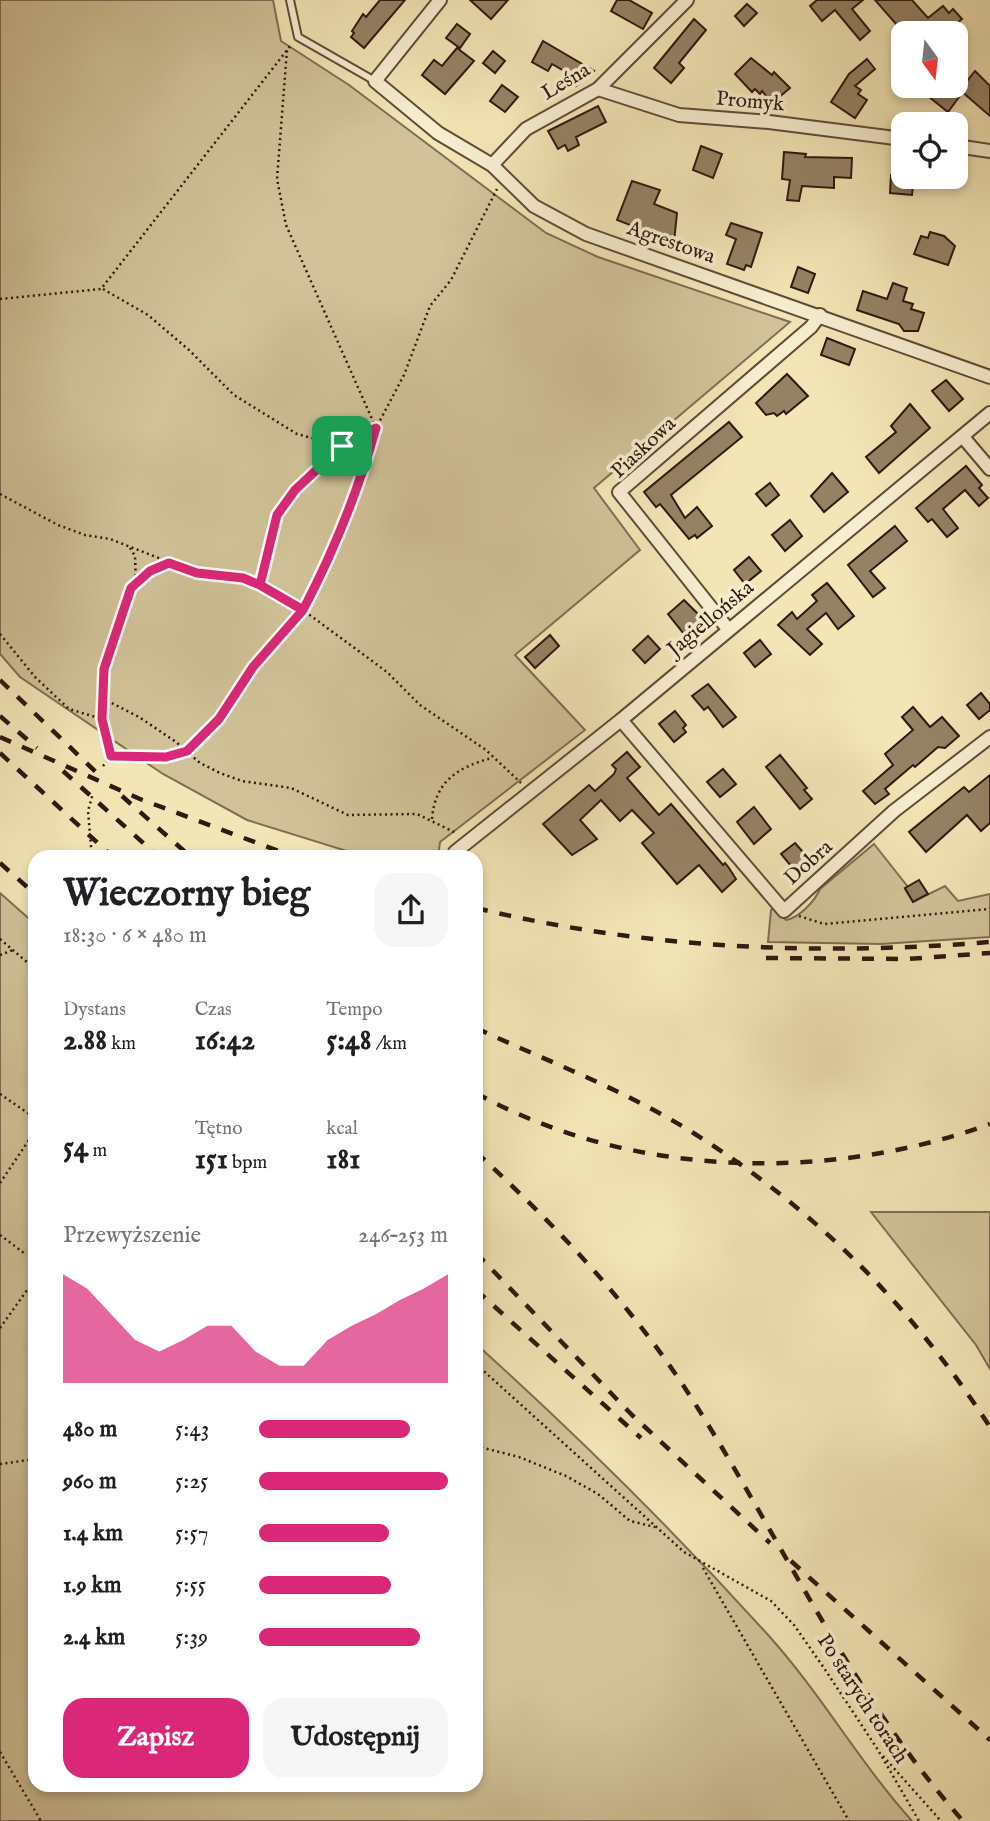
<!DOCTYPE html>
<html lang="pl">
<meta charset="utf-8">
<style>
:root{--surface:#fff;--page:#f6f6f6;--text:#202124;--muted:#757577;--accent:#db2777}
body{margin:0;font-family:"IM FELL English",serif;background:var(--page);color:var(--text);height:100vh;display:flex;flex-direction:column;font-size:26px;white-space:nowrap}
*{box-sizing:border-box;margin:0}
p{font-size:23px;color:var(--muted)}
.icon{flex:none;width:38px;height:38px;fill:none;stroke:currentColor;stroke-width:2;stroke-linecap:round;stroke-linejoin:round}
.map{position:relative;flex:1;overflow:hidden}
.panel{position:absolute;left:28px;top:850px;width:455px;height:942px;display:flex;flex-direction:column;background:var(--surface);border-radius:21px;box-shadow:0 4px 10px #0003}
.panel>*{flex:none}
.needle{width:46px;rotate:165deg}
.tools{position:absolute;left:891px;top:21px;display:grid;gap:14px}
.tools a{display:grid;place-items:center;width:77px;height:77px;border-radius:14px;background:var(--surface);box-shadow:0 4px 10px #0003;font-size:35px}
.pin{position:absolute;display:grid;place-items:center;width:60px;height:60px;color:#fff;margin:-30px;border-radius:14px;box-shadow:0 4px 10px #0006}
.round{display:grid;place-items:center;flex:none;width:74px;height:74px;border-radius:21px;background:var(--page)}
.head{display:flex;align-items:center;justify-content:space-between;height:119px;padding:0 35px}
h1{font-size:38px;font-weight:700;line-height:52px}
.metrics{display:grid;grid-template-columns:repeat(3,1fr);gap:10px;height:119px;padding:7px 35px}
.metrics div{display:grid;align-content:center}
.metrics b{font-size:30px;font-weight:700}
.metrics small{font-size:19px;font-weight:400}
.metrics p{font-size:19px}
.chart{height:196px;padding:14px 35px}
.chart p{display:flex;justify-content:space-between}
.chart svg{width:100%;height:126px;margin-top:7px;fill:var(--accent);opacity:.7}
.action{display:flex;gap:14px;margin-top:auto;padding:14px 35px}
.action a{flex:1;height:80px;border-radius:21px;background:var(--accent);color:#fff;font-size:28px;font-weight:700;line-height:80px;text-align:center}
.action a+a{background:var(--page);color:var(--text)}
ul{padding:0 35px;list-style:none;font-size:23px}
li{display:grid;grid-template-columns:112px 84px 1fr;align-items:center;height:52px}
li i{height:18px;border-radius:9px;background:var(--accent)}
.map>svg:first-child{display:block}
</style>
<div class="map">
<svg width="990" height="1821" viewBox="0 0 990 1821">
<rect width="100%" height="100%" fill="#f2e5b6"/>
<filter id="stains"><feTurbulence type="fractalNoise" baseFrequency=".00286" numOctaves="4"/><feColorMatrix values="0 0 0 0 .2 0 0 0 0 .09 0 0 0 0 .02 0 0 0 .5 -.17"/></filter>
<radialGradient id="worn" r=".72"><stop offset=".6" stop-color="#630" stop-opacity="0"/><stop offset="1" stop-color="#630" stop-opacity=".3"/></radialGradient>
<g fill="#d1c299" stroke="#816c54" stroke-width="2">
<path d="M0 0H273L281 41 349 85 546 233 598 257 790 322 594 488 640 550 515 655 585 730 440 842 438 857H366L247 820 163 774 20 677 0 654Z"/>
<path d="M874 844 908 887 905 889 913 902 945 886 958 901 990 894V937L881 944 768 942 771 910 774 908 786 920C799 918 815 901 820 889Z"/>
<path d="M0 893 35 924V1785H476V1344C578 1436 677 1534 769 1636 821 1694 860 1763 912 1821H0Z"/>
<path d="M871 1212H990V1369L976 1345Z"/>
</g>
<g fill="#958265" stroke="#31170e" stroke-width="2">
<path d="M380 0H405L364 48 351 37 354 33 352 31 363 14 366 17Z"/>
<path d="M470 0H508L491 19Z"/>
<path d="M617 0H629L652 13 643 29 611 11Z"/>
<path d="M817 0H863L852 9 870 31 860 40 835 10 822 21 810 6Z"/>
<path d="M875 0H912L928 18 943 6 949 13 953 9 962 19 946 33H904Z"/>
<path d="M747 4 757 13 744 26 735 16Z"/>
<path d="M694 19 706 30 679 63 684 68 671 83 654 68Z"/>
<path d="M457 24 470 34 460 48 446 38Z"/>
<path d="M543 41 594 71 576 86 564 71 552 64 548 71 532 62Z"/>
<path d="M457 48 474 61 445 94 422 75 434 60 442 66Z"/>
<path d="M493 51 505 61 495 73 483 63Z"/>
<path d="M751 58 772 75 774 72 790 88 772 103 762 91 760 94 755 89 752 92 735 74Z"/>
<path d="M867 59 875 69 855 86 861 90 858 94 867 100 855 118 831 102 849 74Z"/>
<path d="M975 71 990 86V116L960 90Z"/>
<path d="M502 85 518 97 505 112 490 101Z"/>
<path d="M936 86H952L962 93 948 112 928 96Z"/>
<path d="M598 106 606 122 576 137 579 145 568 151 565 145 558 149 548 131Z"/>
<path d="M701 146 722 154 713 178 693 170Z"/>
<path d="M784 152 806 154 805 157 852 158 851 178 834 177V188L802 186 799 201 787 200 790 180 782 179Z"/>
<path d="M903 169V177H914L912 195 890 193 891 175Z"/>
<path d="M632 181 660 190 654 204 677 213 674 242 617 220Z"/>
<path d="M731 223 762 233 751 267 746 265 744 270 727 264 736 239 726 235Z"/>
<path d="M930 232 944 236 955 246 948 265 914 254 921 236 928 238Z"/>
<path d="M798 267 815 274 808 293 791 287Z"/>
<path d="M893 283 907 288 903 301 913 304 911 309 924 313 918 331H904L899 324 857 310 863 291 887 299Z"/>
<path d="M827 338 855 349 849 365 821 355Z"/>
<path d="M787 374 808 396 786 414 784 411 777 416 774 413 766 415 756 403Z"/>
<path d="M946 380 963 399 949 411 932 391Z"/>
<path d="M910 404 930 428 879 473 866 457 896 432 891 426Z"/>
<path d="M729 422 742 437 671 495 685 518 697 507 712 526 697 538 695 535 689 539 660 504 656 507 644 492Z"/>
<path d="M966 466 982 485 979 488 988 498 979 506 965 490 943 509 958 528 947 537 932 519 928 522 916 508Z"/>
<path d="M832 473 848 492 824 512 811 496Z"/>
<path d="M770 483 779 495 766 506 756 494Z"/>
<path d="M790 520 802 536 785 551 772 535Z"/>
<path d="M895 526 907 541 870 571 885 588 873 597 848 565Z"/>
<path d="M749 557 761 571 745 584 734 570Z"/>
<path d="M827 583 854 616 838 629 826 613 807 629 822 644 810 655 778 625 792 612 797 619 817 601 812 595Z"/>
<path d="M684 600 703 619 684 634 668 614Z"/>
<path d="M550 635 559 646 535 668 525 657Z"/>
<path d="M648 636 660 649 645 663 633 650Z"/>
<path d="M760 640 771 654 755 667 744 653Z"/>
<path d="M708 684 736 717 723 727 708 707 704 710 692 696Z"/>
<path d="M981 693 990 704V710L979 719 967 705Z"/>
<path d="M913 707 930 727 942 717 959 736 945 748 938 747 915 767 913 765 885 789 889 794 875 804 863 791 893 765 885 754 913 730 902 717Z"/>
<path d="M675 711 686 725 683 728 686 732 674 742 659 724Z"/>
<path d="M627 752 640 767 627 778 659 815 671 804 723 865 725 863 729 868 736 879 722 892 699 865 677 884 642 843 654 833 632 810 620 821 601 800 580 820 597 839 572 855 543 824 589 785 595 791 614 774 616 769 612 765Z"/>
<path d="M780 755 807 788 804 790 812 799 800 809 766 767Z"/>
<path d="M723 769 736 784 720 797 707 782Z"/>
<path d="M990 775V823L981 831 967 815 926 852 909 832 964 787 969 792Z"/>
<path d="M754 807 771 829 754 844 737 822Z"/>
<path d="M795 843 810 860 796 872 781 854Z"/>
<path d="M919 880 928 894 913 902 905 888Z"/>
</g>
<g fill="none" stroke-linecap="round" stroke-linejoin="round">
<g stroke="#614a38" stroke-width="10">
<path id="service" d="M290 0 298 37 375 81"/>
</g>
<g stroke="#614a38" stroke-width="16">
<g id="minor">
<path d="M440 0 375 81 438 133 492 165 534 206 586 234 990 377"/>
<path d="M598 89 679 115 769 122 903 139"/>
<path d="M956 146 990 151"/>
<path d="M492 165 526 129 598 89 687 0"/>
<path d="M963 437 990 469"/>
<path d="M728 629 619 492 811 327 820 315"/>
<path d="M621 720 784 911 894 811 990 737"/>
<path d="M455 852 621 720 990 413"/>
</g>
</g>
<g stroke="#31170e" stroke-width="2.5" stroke-dasharray="2 3.5" stroke-linecap="butt">
<path d="M103 289 148 315 189 350 234 395 297 434 342 446"/>
<path d="M0 299 101 289 291 45"/>
<path d="M0 494 58 525 85 535 110 539 197 573 243 578 260 585 303 610 387 672 420 705 486 750 521 783"/>
<path d="M130 548 135 556 136 582"/>
<path d="M169 563C157 567 145 573 136 582 127 590 125 606 121 617 107 660 88 712 111 756H166L187 751 219 719 253 667 303 610 322 573 365 467 376 428 286 225 277 179 287 50"/>
<path d="M260 585 277 515 295 490 322 462 342 446 376 428 404 375 430 306 451 280 497 189"/>
<path d="M0 634 35 677 69 709 102 719"/>
<path d="M102 698 139 717 176 742 200 763 220 773 242 781 291 788 348 815 417 814 456 833"/>
<path d="M103 766 111 756"/>
<path d="M432 819C435 781 458 767 492 758"/>
<path d="M92 858 88 811 93 793"/>
<path d="M799 916 824 924 990 909"/>
<path d="M0 939 35 969"/>
<path d="M0 955 13 950"/>
<path d="M0 1094 35 1118"/>
<path d="M0 1183 35 1131"/>
<path d="M0 1235 24 1253"/>
<path d="M0 1328 35 1279"/>
<path d="M476 1364 684 1552 771 1601 794 1625 824 1668 878 1750 919 1821"/>
<path d="M476 1446 519 1457 566 1476 598 1494 630 1521 655 1527"/>
<path d="M0 1464 35 1459"/>
<path d="M703 1568 849 1821"/>
<path d="M0 1752 41 1821"/>
<path d="M883 1756 941 1821"/>
</g>
<use href="#service" stroke="#f7eed0" stroke-width="6"/>
<use href="#minor" stroke="#f7eed0" stroke-width="12"/>
<g stroke="#31170e" stroke-width="4.5" stroke-dasharray="12 12" stroke-linecap="butt">
<path d="M0 680 101 777"/>
<path d="M0 716 37 748"/>
<path d="M0 737 140 799 297 858"/>
<path d="M0 753 114 858"/>
<path d="M63 771 160 858"/>
<path d="M122 796 192 858"/>
<path d="M0 863 35 894"/>
<path d="M476 908C644 949 818 956 990 942"/>
<path d="M766 958 907 959 990 953"/>
<path d="M476 1028C549 1062 627 1091 695 1134 816 1210 913 1308 990 1427"/>
<path d="M476 1093C629 1178 827 1183 990 1124"/>
<path d="M476 1152C554 1224 624 1297 683 1385 778 1531 847 1690 963 1821"/>
<path d="M476 1253 632 1415 770 1543"/>
<path d="M476 1290 641 1438"/>
<path d="M791 1561 990 1740"/>
</g>
</g>
<g fill="none" stroke-linecap="round" stroke-linejoin="round">
<g stroke="#fff" stroke-width="14">
<path id="route" d="M342 446 295 490 277 515 260 585 303 610 253 667 219 719 187 751 166 757 111 756 102 719 104 669 131 588 150 571 169 563 197 573 243 578 260 585 303 610C333 553 358 491 376 428L342 446"/>
</g>
<use href="#route" stroke="#db2777" stroke-width="9"/>
</g>
<g text-anchor="middle" dominant-baseline="central" stroke-width="7" stroke-linejoin="round" paint-order="stroke">
<g font-size="21" fill="#31170e" stroke="#f7eed0">
<text transform="translate(566 82) rotate(-31)">Leśna</text>
<text transform="translate(750 102) rotate(5)">Promyk</text>
<text transform="translate(671 243) rotate(19)">Agrestowa</text>
<text transform="translate(644 448) rotate(-43)">Piaskowa</text>
<text transform="translate(711 619) rotate(-40)">Jagiellońska</text>
<text transform="translate(809 863) rotate(-42)">Dobra</text>
<text transform="translate(862 1699) rotate(57)">Po starych torach</text>
</g>
</g>
<rect width="100%" height="100%" filter="url(#stains)"/>
<rect width="100%" height="100%" fill="url(#worn)"/>
</svg>
<div class="tools">
<a><svg class="needle" viewBox="-14 -14 28 28"><path d="M0-13l5 13h-10z" fill="#e53935"/><path d="M0 13l5-13h-10z" fill="#757577"/></svg></a>
<a><svg class="icon" aria-label="locate" viewBox="0 0 24 24"><circle cx="12" cy="12" r="6"/><path d="M12 2v4M12 18v4M2 12h4M18 12h4"/></svg></a>
</div>
<div class="pin" style="left:342px;top:446px;background:#1e9e55"><svg class="icon" aria-label="arrive" viewBox="0 0 24 24"><path d="M6 21V4h12l-3 4 3 4H6"/></svg></div>
<section class="panel">
<div class="head"><div><h1>Wieczorny bieg</h1><p>18:30 · 6 × 480 m</p></div><a class="round"><svg class="icon" aria-label="share" viewBox="0 0 24 24"><path d="M12 15V3M7 8l5-5 5 5M5 13v7h14v-7"/></svg></a></div>
<div class="metrics">
<div><p>Dystans</p><b>2.88<small> km</small></b></div>
<div><p>Czas</p><b>16:42</b></div>
<div><p>Tempo</p><b>5:48<small> /km</small></b></div>
</div>
<div class="metrics">
<div><b>54<small> m</small></b></div>
<div><p>Tętno</p><b>151<small> bpm</small></b></div>
<div><p>kcal</p><b>181</b></div>
</div>
<div class="chart"><p><span>Przewyższenie</span>246–253 m</p>
<svg viewBox="0 0 160 44" preserveAspectRatio="none"><path d="M0 44V6L10 11L20 20L30 29L40 33L50 29L60 24L70 24L80 33L90 38L100 38L110 29L120 24L130 20L140 15L150 11L160 6V44z"/></svg>
</div>
<ul>
<li><b>480 m</b>5:43<i style="width:80%"></i></li>
<li><b>960 m</b>5:25<i style="width:100%"></i></li>
<li><b>1.4 km</b>5:57<i style="width:69%"></i></li>
<li><b>1.9 km</b>5:55<i style="width:70%"></i></li>
<li><b>2.4 km</b>5:39<i style="width:85%"></i></li>
</ul>
<div class="action"><a>Zapisz</a><a>Udostępnij</a></div>
</section>
</div>
